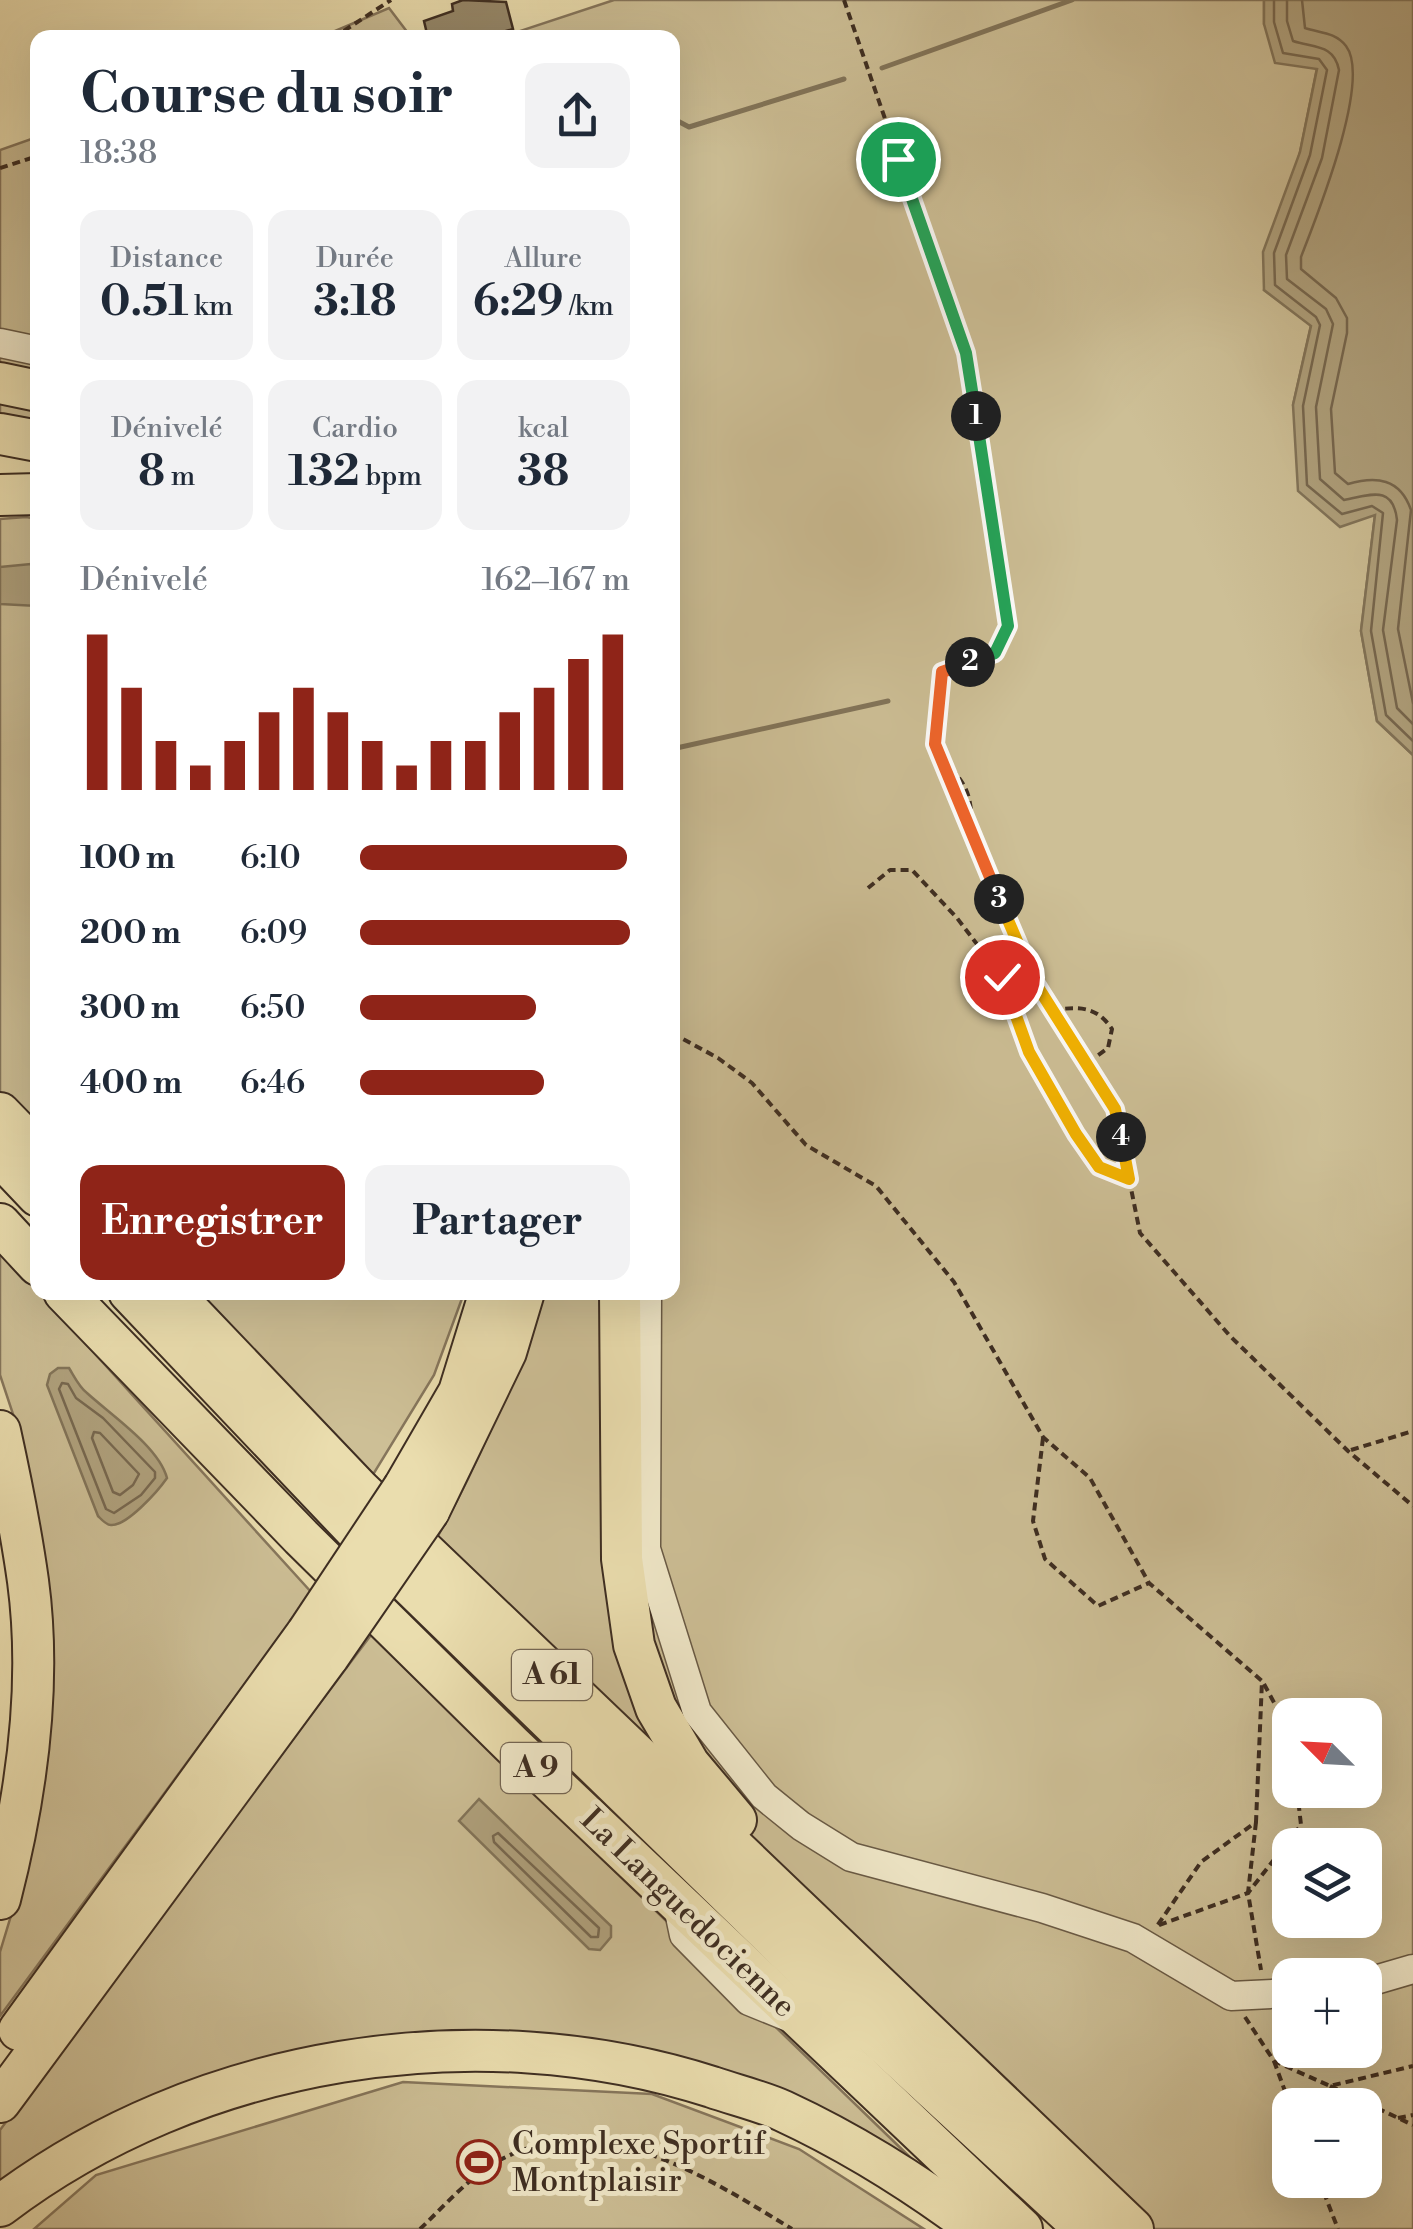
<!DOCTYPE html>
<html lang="fr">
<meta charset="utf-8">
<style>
:root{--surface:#fff;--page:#f2f2f3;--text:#1f2937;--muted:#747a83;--accent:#8f2418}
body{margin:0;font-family:"Libre Bodoni",serif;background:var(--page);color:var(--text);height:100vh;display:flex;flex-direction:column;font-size:38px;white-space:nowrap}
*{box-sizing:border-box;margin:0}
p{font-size:32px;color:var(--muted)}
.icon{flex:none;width:55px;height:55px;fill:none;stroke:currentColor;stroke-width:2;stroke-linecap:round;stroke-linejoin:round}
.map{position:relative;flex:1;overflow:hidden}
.details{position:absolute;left:30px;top:30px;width:650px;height:1270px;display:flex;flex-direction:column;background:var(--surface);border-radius:20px;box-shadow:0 10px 40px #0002}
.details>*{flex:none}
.needle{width:65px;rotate:294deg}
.tools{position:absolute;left:1272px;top:1698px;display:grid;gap:20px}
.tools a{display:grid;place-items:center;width:110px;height:110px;border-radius:20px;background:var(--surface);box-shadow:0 10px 40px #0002;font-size:50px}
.pin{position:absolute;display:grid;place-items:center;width:85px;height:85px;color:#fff;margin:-42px;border:5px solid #fff;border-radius:50%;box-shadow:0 2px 10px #0007}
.km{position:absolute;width:50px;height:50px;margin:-25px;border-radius:50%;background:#222;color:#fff;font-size:28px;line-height:50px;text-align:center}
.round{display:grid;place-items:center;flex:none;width:105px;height:105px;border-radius:20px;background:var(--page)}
.head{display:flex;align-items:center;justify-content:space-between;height:170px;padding:0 50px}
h1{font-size:55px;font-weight:700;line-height:75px}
.metrics{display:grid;grid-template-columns:repeat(3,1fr);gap:15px;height:170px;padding:10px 50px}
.metrics div{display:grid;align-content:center;border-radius:20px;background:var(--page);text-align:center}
.metrics b{font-size:42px;font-weight:700}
.metrics small{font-size:28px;font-weight:400}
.metrics p{font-size:28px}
.chart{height:280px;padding:20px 50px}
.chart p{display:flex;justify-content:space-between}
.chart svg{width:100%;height:180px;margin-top:10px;stroke:var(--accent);stroke-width:6}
.primary-button{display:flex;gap:20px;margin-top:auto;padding:20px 50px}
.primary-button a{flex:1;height:115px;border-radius:20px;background:var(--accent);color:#fff;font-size:40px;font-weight:700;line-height:115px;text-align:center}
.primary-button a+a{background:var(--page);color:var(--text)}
ul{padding:0 50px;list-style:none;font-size:32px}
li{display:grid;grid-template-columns:160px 120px 1fr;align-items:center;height:75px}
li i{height:25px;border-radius:12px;background:var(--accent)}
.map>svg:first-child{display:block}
</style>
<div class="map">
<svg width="1413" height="2229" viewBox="0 0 1413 2229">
<rect width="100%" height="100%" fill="#eaddae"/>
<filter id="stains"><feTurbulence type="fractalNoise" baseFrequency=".002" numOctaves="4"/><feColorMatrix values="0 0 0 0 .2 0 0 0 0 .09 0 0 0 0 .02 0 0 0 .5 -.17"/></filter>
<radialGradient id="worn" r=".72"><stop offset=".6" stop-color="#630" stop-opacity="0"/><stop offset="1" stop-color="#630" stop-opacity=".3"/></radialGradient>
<g fill="#cdbf96" stroke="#86765c" stroke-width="2.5" fill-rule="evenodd">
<path d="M614 0H1264V24L1317 68 1300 152 1264 290 1311 325 1293 405 1375 515 1361 631 1377 721 1413 755V2229H1122L424 1560C475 1475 511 1385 545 1293L672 1292V38L502 37ZM1290 1715H1365V1790H1290ZM1290 1845H1365V1920H1290ZM1290 1975H1365V2050H1290ZM1290 2105H1365V2180H1290Z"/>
<path d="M389 8 411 37H321Z"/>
<path d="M37 137V423L0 415V150Z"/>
<path d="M26 517 38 519 37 1136 0 1096V519Z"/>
<path d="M0 1249 312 1593 0 2016V1952L23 1876 27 1482 13 1414 0 1375Z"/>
<path d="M181 1293H464L434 1375 363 1491Z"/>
<path d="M371 1635 916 2163 784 2099 374 2048 0 2187V2130Z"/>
<path d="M403 2082 652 2094 799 2149 924 2229H34L96 2175Z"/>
</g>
<g fill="#b0a27e" stroke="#827459" stroke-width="2.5">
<path d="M1264 0H1413V755L1377 721 1361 631 1375 515 1340 527 1298 491 1293 405 1311 326 1264 290 1263 252 1300 152 1317 69 1275 63 1264 24Z"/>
<path d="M31 564 37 565V606L0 604V567Z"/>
<path d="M58 1368H69C74 1376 79 1387 87 1393 111 1415 159 1447 167 1478 158 1491 127 1526 111 1525 106 1525 102 1520 98 1516L47 1385 50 1374Z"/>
<path d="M479 1799 611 1926V1937L600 1950 589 1949 459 1821Z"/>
</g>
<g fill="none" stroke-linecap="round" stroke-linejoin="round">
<g stroke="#776850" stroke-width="2.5">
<path d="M1274 0V22L1283 53 1319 59 1327 70 1310 155 1274 253 1275 285 1316 317 1320 325 1303 406 1307 485 1342 514 1372 506 1383 513 1371 631 1386 715 1413 741"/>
<path d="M1287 0V21L1293 41C1314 48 1334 44 1339 70L1322 158 1286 255 1287 279 1326 309 1333 324 1316 407 1320 479 1344 500C1368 496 1393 483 1397 520L1383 630 1397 708 1413 724"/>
<path d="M1302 0 1305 28C1320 33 1335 32 1346 46 1372 80 1316 218 1301 257V269L1336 298 1347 318V333L1331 409 1335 473 1348 484C1376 476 1400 478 1411 510L1398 629 1413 703"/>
<path d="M62 1383 68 1384 76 1398 103 1418 155 1472V1478L141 1495 114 1513 106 1509 59 1389Z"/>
<path d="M94 1432 100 1433 139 1474 133 1485 120 1495 113 1492 92 1438Z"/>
<path d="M498 1833 599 1928 598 1937H591L494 1842 493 1836Z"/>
</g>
<g stroke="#827459" stroke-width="5">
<path d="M882 68 1072 0"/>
<path d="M672 118 689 127 844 79"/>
<path d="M672 749 888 701"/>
</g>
</g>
<path fill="#97896b" stroke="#3e2e22" stroke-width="2.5" d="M463 0 506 2 513 29 482 38H428L424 21 453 11 452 4Z"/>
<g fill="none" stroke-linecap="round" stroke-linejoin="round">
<g stroke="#695a45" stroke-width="31">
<g id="minor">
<path d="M0 343 38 351"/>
<path d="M647 1292 646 1549 697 1712 764 1796 801 1826 851 1857 1042 1908 1133 1938 1231 1996 1290 1993"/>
<path d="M680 1916 684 1935 749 2001 791 2018"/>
<path d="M1365 1983 1413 1969"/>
</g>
</g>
<g stroke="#3e2e22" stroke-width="44">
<g id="highway">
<path d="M0 383 38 391"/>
<path d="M0 434 38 441"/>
<path d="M0 495 38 494"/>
<path d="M0 1113 38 1152"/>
<path d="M0 1156 38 1196"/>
<path d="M0 1224 38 1265"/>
<path d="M64 1292 301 1537 512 1745 1022 2229"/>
<path d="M129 1292 377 1553 842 2005 1085 2229"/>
<path d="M171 1292 360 1490 1133 2229"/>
<path d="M620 1292 622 1559 634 1645 656 1708 689 1764 736 1820"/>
<path d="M0 1431C11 1481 21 1531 28 1581 42 1685 26 1798 0 1899"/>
<path d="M404 1487 459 1392 490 1292"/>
<path d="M429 1511 506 1352 524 1292"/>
<path d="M19 2030 307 1633"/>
<path d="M0 2102 329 1656"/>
<path d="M0 2206C197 2056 476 2011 712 2087 735 2095 761 2101 783 2111 852 2143 917 2184 977 2229"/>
</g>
</g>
<g stroke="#3e2e22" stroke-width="4" stroke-dasharray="8 5" stroke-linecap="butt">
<path d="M844 0 966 353 1008 626 995 653 943 672 935 745 1033 981 1115 1109 1140 1233 1230 1336 1348 1451 1413 1506"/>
<path d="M333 38 391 0"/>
<path d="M0 168 38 156"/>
<path d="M942 758C967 785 971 792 972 828"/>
<path d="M868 888 890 870H912L957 918 1002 977 1029 1052 1099 1167 1129 1179"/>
<path d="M1052 1010C1078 1007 1096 1005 1112 1029L1108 1048 1086 1064"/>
<path d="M672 1033 718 1058 752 1083 806 1145 876 1186 954 1282 1043 1437 1090 1478 1149 1583 1262 1681 1256 1822 1201 1862 1157 1926"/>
<path d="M1043 1438 1033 1521 1045 1559 1098 1606 1149 1583"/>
<path d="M1351 1450 1413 1431"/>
<path d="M1264 1684 1290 1732"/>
<path d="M1256 1822 1248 1893 1261 1970"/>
<path d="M1159 1925 1248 1893 1301 1825 1297 1790"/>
<path d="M1245 2017 1274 2061 1330 2086 1413 2066"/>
<path d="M1274 2061 1290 2105"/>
<path d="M1330 2086 1413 2125"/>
<path d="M1398 2118 1413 2115"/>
<path d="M1319 2180 1338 2229"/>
<path d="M420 2229C438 2212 456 2192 476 2176 580 2095 697 2171 792 2229"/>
</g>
<use href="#minor" stroke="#f1e9ca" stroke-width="28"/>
<use href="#highway" stroke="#eaddae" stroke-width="40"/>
<g stroke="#3e2e22" stroke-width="44" stroke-linecap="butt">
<g id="highway-bridge">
<path d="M307 1633 404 1487"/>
<path d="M329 1656 429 1511"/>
</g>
</g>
<use href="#highway-bridge" stroke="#eaddae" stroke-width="40"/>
</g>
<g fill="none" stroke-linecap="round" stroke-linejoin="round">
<g stroke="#fff" stroke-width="20">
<path id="split-1" d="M898 159 966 353 976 416"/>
</g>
<g stroke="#fff" stroke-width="20">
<path id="split-2" d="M970 662 995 653 1008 626 976 416"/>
</g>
<g stroke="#fff" stroke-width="20">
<path id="split-3" d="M970 662 942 672 935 744 999 899"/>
</g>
<g stroke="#fff" stroke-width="20">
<path id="split-4" d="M999 899 1034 981 1115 1109 1121 1137"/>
</g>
<g stroke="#fff" stroke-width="20">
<path id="split-5" d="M1002 977 1029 1052 1076 1134 1099 1167 1129 1179 1121 1137"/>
</g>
<use href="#split-1" stroke="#22a559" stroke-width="12"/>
<use href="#split-2" stroke="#22a559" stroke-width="12"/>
<use href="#split-3" stroke="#f0652b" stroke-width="12"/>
<use href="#split-4" stroke="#f5b400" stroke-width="12"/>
<use href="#split-5" stroke="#f5b400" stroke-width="12"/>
</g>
<defs>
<g id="stadium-ring" transform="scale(2.25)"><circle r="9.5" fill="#f1e9ca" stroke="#8f2418" stroke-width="1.5"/><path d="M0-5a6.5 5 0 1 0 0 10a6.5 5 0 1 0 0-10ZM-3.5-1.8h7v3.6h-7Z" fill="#8f2418"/></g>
</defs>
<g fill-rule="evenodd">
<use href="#stadium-ring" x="479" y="2162"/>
</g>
<g text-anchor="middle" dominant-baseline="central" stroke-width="10" stroke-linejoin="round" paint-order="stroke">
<g fill="#f1e9ca" stroke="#746654" stroke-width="2.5">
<rect x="512" y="1650" width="80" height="50" rx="8"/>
<rect x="501" y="1743" width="70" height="50" rx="8"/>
</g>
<g font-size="30" font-weight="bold" fill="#3e2e22">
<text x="552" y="1675">A 61</text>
<text x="536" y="1768">A 9</text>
</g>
<g font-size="32" fill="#3e2e22" stroke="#f1e9ca">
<text transform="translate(688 1913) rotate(44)">La Languedocienne</text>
</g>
<g font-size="32" fill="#3e2e22" stroke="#f1e9ca" text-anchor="start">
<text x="512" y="2144">Complexe Sportif<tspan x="512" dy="37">Montplaisir</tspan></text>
</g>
</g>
<rect width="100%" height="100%" filter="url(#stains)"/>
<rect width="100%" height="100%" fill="url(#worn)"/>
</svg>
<div class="tools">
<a><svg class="needle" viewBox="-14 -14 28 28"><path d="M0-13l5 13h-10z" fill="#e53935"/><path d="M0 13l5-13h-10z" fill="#747a83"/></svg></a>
<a><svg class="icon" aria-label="layers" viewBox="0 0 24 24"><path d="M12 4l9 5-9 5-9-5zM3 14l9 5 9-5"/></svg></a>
<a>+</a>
<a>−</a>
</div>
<div class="pin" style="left:898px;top:159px;background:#1e9e55"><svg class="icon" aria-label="arrive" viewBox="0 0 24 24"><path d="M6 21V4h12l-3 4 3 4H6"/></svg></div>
<div class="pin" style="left:1002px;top:977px;background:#d93025"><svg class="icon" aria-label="check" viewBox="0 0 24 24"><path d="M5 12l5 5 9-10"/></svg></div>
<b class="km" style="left:976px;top:416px">1</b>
<b class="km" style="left:970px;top:662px">2</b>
<b class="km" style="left:999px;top:899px">3</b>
<b class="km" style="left:1121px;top:1137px">4</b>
<section class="details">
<div class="head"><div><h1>Course du soir</h1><p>18:38</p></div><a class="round"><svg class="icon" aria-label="share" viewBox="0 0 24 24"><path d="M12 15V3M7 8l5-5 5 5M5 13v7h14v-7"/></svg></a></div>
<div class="metrics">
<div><p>Distance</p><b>0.51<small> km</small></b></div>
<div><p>Durée</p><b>3:18</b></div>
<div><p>Allure</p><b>6:29<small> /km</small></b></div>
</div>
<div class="metrics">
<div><p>Dénivelé</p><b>8<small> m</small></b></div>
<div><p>Cardio</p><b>132<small> bpm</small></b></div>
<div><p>kcal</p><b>38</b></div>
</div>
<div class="chart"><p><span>Dénivelé</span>162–167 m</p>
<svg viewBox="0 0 160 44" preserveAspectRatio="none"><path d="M5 44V6M15 44V19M25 44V32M35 44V38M45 44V32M55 44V25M65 44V19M75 44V25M85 44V32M95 44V38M105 44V32M115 44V32M125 44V25M135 44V19M145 44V12M155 44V6"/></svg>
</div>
<ul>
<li><b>100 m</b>6:10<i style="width:99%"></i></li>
<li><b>200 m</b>6:09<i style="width:100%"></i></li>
<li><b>300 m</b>6:50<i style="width:65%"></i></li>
<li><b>400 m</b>6:46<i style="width:68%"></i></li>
</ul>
<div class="primary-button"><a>Enregistrer</a><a>Partager</a></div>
</section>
</div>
